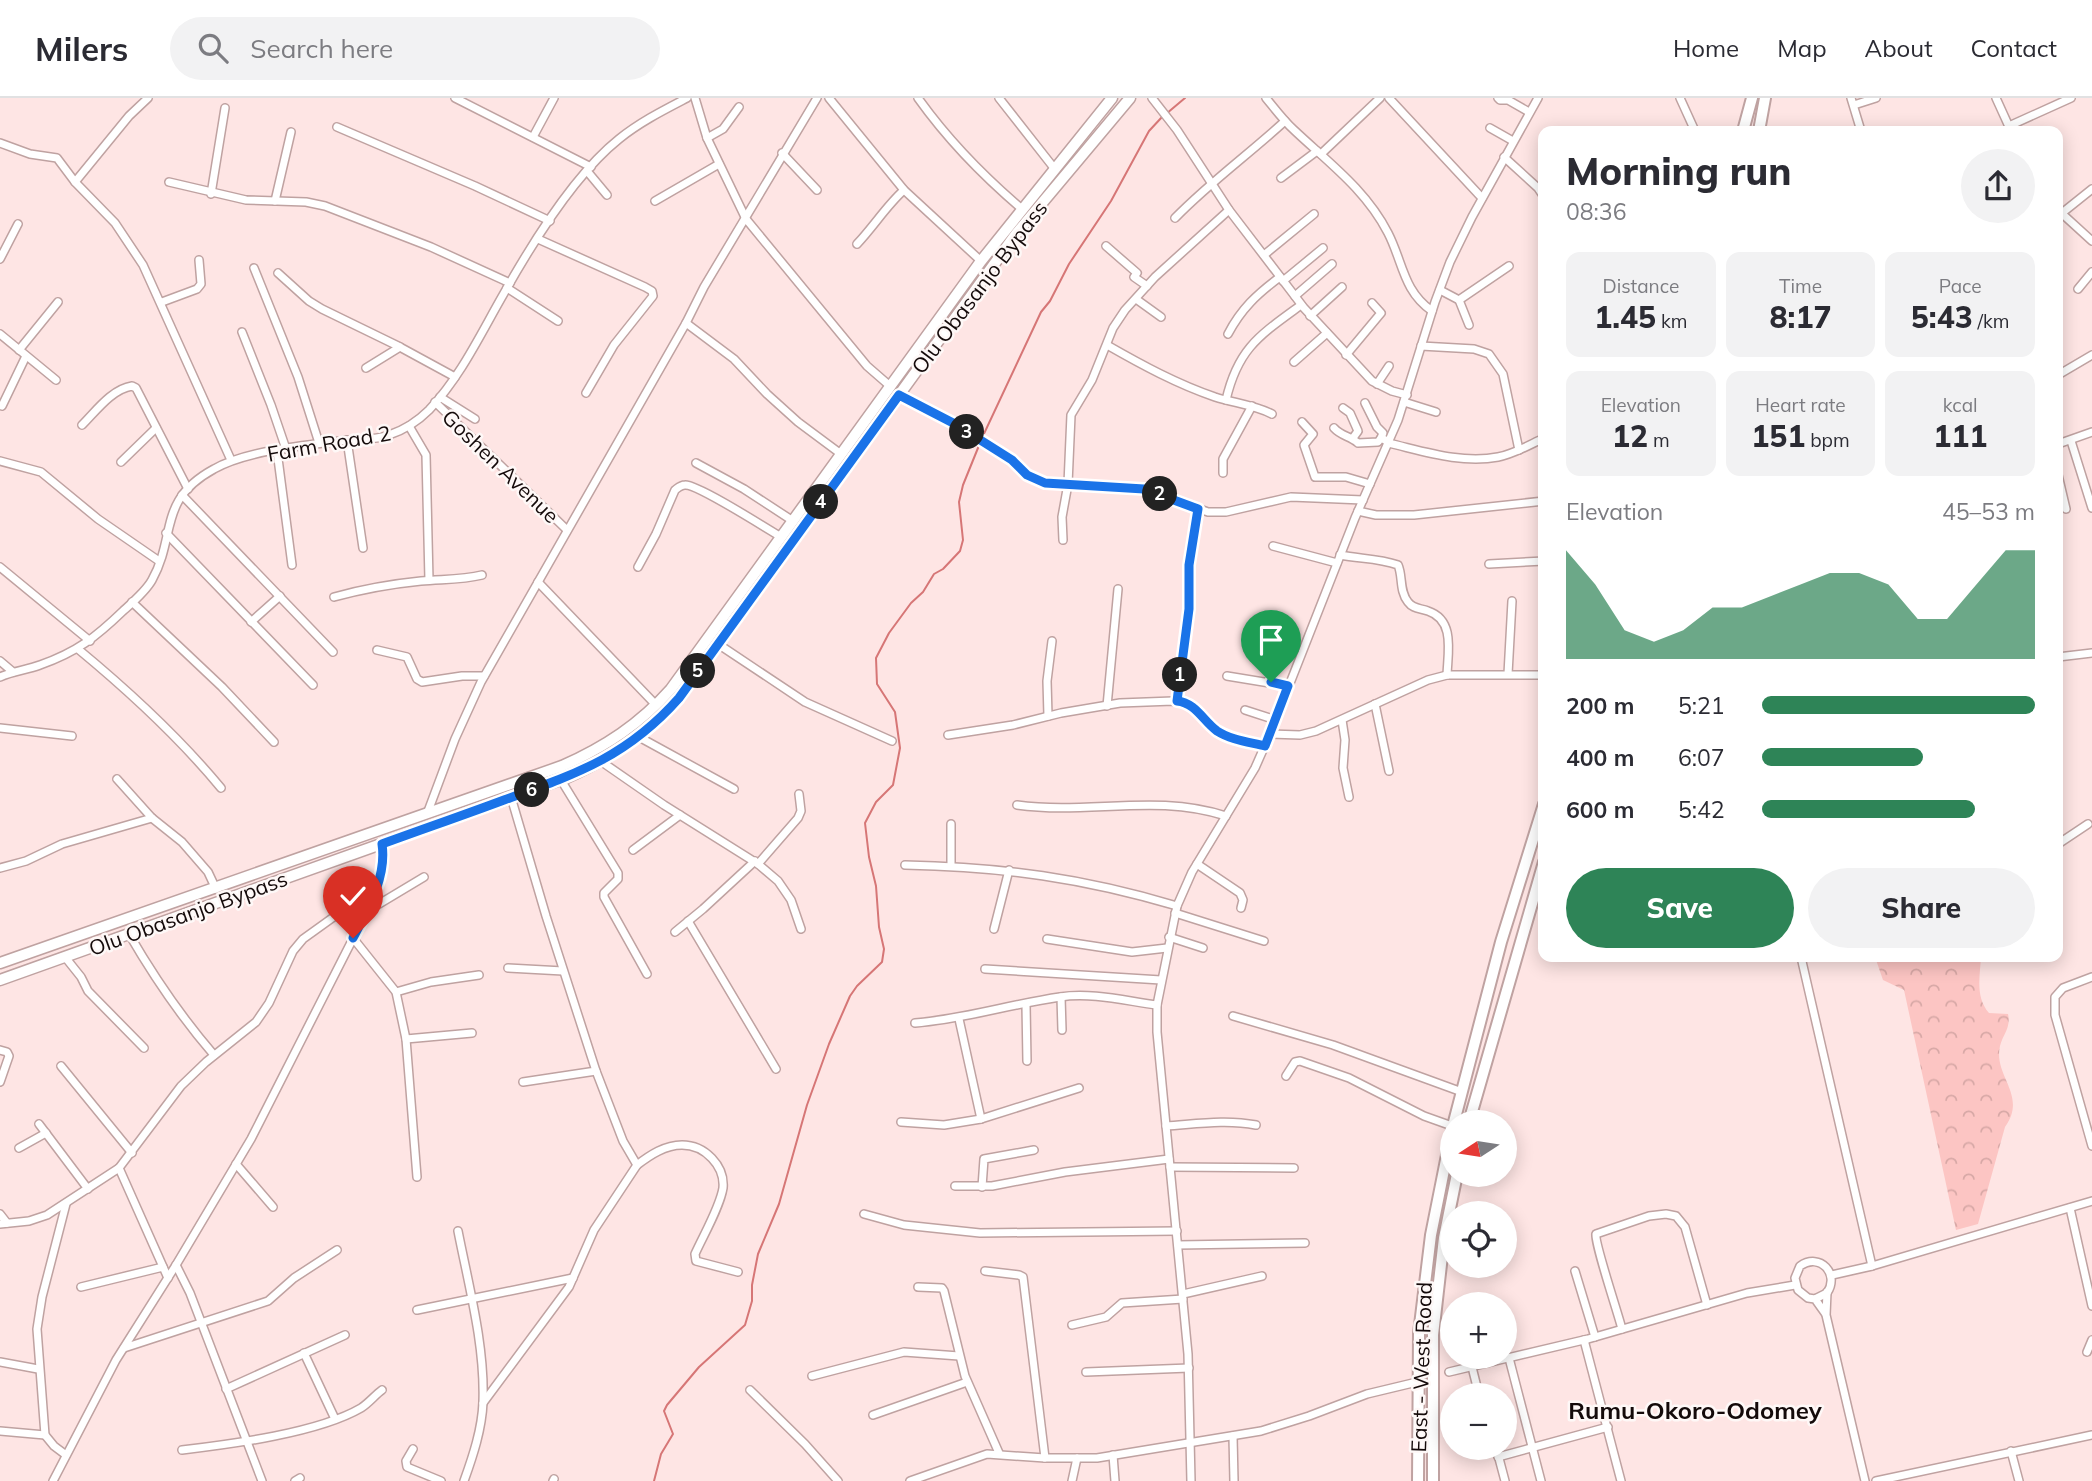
<!DOCTYPE html>
<meta charset="utf-8">
<style>
:root{--surface:#fff;--page:#f2f2f3;--text:#2b2b33;--muted:#7c7c81;--line:#e1e1e2;--accent:#2e8457}
body{margin:0;font-family:Mulish,sans-serif;background:var(--page);color:var(--text);height:100vh;display:flex;flex-direction:column;font-size:26px;white-space:nowrap}
*{box-sizing:border-box;margin:0}
p{font-size:23px;color:var(--muted)}
.icon{flex:none;width:38px;height:38px;fill:none;stroke:currentColor;stroke-width:2;stroke-linecap:round;stroke-linejoin:round}
.map{position:relative;flex:1;overflow:hidden}
.drawer{position:absolute;left:1538px;top:28px;width:525px;height:836px;display:flex;flex-direction:column;background:var(--surface);border-radius:14px;box-shadow:0 4px 18px #0003}
.drawer>*{flex:none}
.needle{width:46px;rotate:258deg}
.buttons{position:absolute;left:1440px;top:1012px;display:grid;gap:14px}
.buttons a{display:grid;place-items:center;width:77px;height:77px;border-radius:50%;background:var(--surface);box-shadow:0 4px 18px #0003;font-size:35px}
.pin{position:absolute;display:grid;place-items:center;width:60px;height:60px;color:#fff;margin:-72px -30px;border-radius:50% 50% 50% 0;rotate:-45deg;box-shadow:0 0 7px #0007}
.pin .icon{rotate:45deg}
.km{position:absolute;width:35px;height:35px;margin:-18px;border-radius:50%;background:#222;color:#fff;font-size:19px;line-height:35px;text-align:center}
.round{display:grid;place-items:center;flex:none;width:74px;height:74px;border-radius:37px;background:var(--page)}
.overview{display:flex;align-items:center;justify-content:space-between;height:119px;padding:0 28px}
h1{font-size:38px;font-weight:800;line-height:52px}
.metrics{display:grid;grid-template-columns:repeat(3,1fr);gap:10px;height:119px;padding:7px 28px}
.metrics div{display:grid;align-content:center;border-radius:14px;background:var(--page);text-align:center}
.metrics b{font-size:30px;font-weight:800}
.metrics small{font-size:19px;font-weight:400}
.metrics p{font-size:19px}
.chart{height:196px;padding:14px 28px}
.chart p{display:flex;justify-content:space-between}
.chart svg{width:100%;height:126px;margin-top:7px;fill:var(--accent);opacity:.7}
.button{display:flex;gap:14px;margin-top:auto;padding:14px 28px}
.button a{flex:1;height:80px;border-radius:42px;background:var(--accent);color:#fff;font-size:28px;font-weight:800;line-height:80px;text-align:center}
.button a+a{background:var(--page);color:var(--text)}
ul{padding:0 28px;list-style:none;font-size:23px}
li{display:grid;grid-template-columns:112px 84px 1fr;align-items:center;height:52px}
li i{height:18px;border-radius:9px;background:var(--accent)}
header{display:flex;align-items:center;gap:42px;box-sizing:border-box;height:98px;padding:0 35px;background:var(--surface);border-bottom:2px solid var(--line)}
header strong{font-size:33px}
nav{display:flex;gap:38px;margin-inline-start:auto;font-size:24px}
.search{width:490px;height:63px;background:var(--page);display:flex;align-items:center;gap:18px;box-sizing:border-box;padding:0 24px;border-radius:38px;color:var(--muted);font-size:26px}
.map>svg:first-child{display:block}
</style>
<header>
<strong>Milers</strong>
<div class="search"><svg class="icon" aria-label="search" viewBox="0 0 24 24"><circle cx="10" cy="10" r="6"/><path d="M15 15l6 6"/></svg>Search here</div>
<nav><a>Home</a><a>Map</a><a>About</a><a>Contact</a></nav>
</header>
<div class="map">
<svg width="2092" height="1383" viewBox="0 0 2092 1383">
<defs>
<pattern id="forest-crowns" width="20" height="18" patternUnits="userSpaceOnUse" patternTransform="scale(1.75)"><rect width="20" height="18" fill="#fcc5c3"/><path d="M2 6a3 3 0 1 1 6 0M12 15a3 3 0 1 1 6 0" fill="none" stroke="#d7a8a6"/></pattern>
</defs>
<rect width="100%" height="100%" fill="#fee5e4"/>
<path fill="url(#forest-crowns)" d="M1875 859H1981C1980 878 1975 899 1989 915L2008 916C2011 930 2003 936 2000 948 1993 978 2028 997 2005 1029L1978 1126 1956 1132 1904 892 1883 882Z"/>
<g fill="none" stroke-linecap="round" stroke-linejoin="round">
<g stroke="#d67676" stroke-width="2">
<path d="M1166 16 1185 0"/>
<path d="M982 340 1041 214 1050 203 1069 166 1111 103 1149 33 1162 19"/>
<path d="M654 1383 661 1356 673 1336 664 1313 667 1307 699 1269 745 1227 752 1203V1187L758 1156 779 1106 807 1007 829 946 850 898 857 888 882 864 884 851 879 829 876 788 869 759 865 725 876 704 893 687 900 650 895 614 877 586 876 560 889 535 911 505 923 494 934 476 943 471 960 453 963 442 959 404 963 387 980 345"/>
</g>
<g stroke="#bfa2a1" stroke-width="10">
<g id="minor">
<path d="M455 0 591 69"/>
<path d="M695 0 707 40 746 121 867 268 890 288"/>
<path d="M829 0 904 92 981 163"/>
<path d="M918 0C948 42 982 77 1022 111"/>
<path d="M999 0 1054 70"/>
<path d="M1152 0 1177 32 1229 112 1304 210 1372 283 1392 293 1407 297"/>
<path d="M1266 0C1275 11 1284 23 1294 32 1329 65 1366 92 1388 135 1403 164 1403 193 1432 213"/>
<path d="M1389 0 1482 100"/>
<path d="M1498 0 1500 2H1508L1529 14"/>
<path d="M1680 0 1695 33"/>
<path d="M1851 0 1861 33"/>
<path d="M1996 0 2011 33"/>
<path d="M1854 7 1876 0"/>
<path d="M2009 28 2071 0"/>
<path d="M337 29 475 88 550 123"/>
<path d="M1490 30 1513 43"/>
<path d="M533 39 554 0"/>
<path d="M707 40 723 31 739 9"/>
<path d="M0 45 30 56 57 60 75 84 115 125 143 167 231 362"/>
<path d="M782 55 817 92"/>
<path d="M1321 56 1380 0"/>
<path d="M1504 59 1538 90 1544 99"/>
<path d="M587 73 607 97"/>
<path d="M1281 80 1317 53"/>
<path d="M75 84 129 18 148 0"/>
<path d="M169 84 246 102 306 104 325 108 431 149 510 185"/>
<path d="M211 96 225 10"/>
<path d="M275 103 291 34"/>
<path d="M655 103 719 66"/>
<path d="M2058 112 2092 143"/>
<path d="M2062 115 2092 91"/>
<path d="M1175 120C1209 85 1249 56 1285 23"/>
<path d="M538 141 645 189 652 193 653 198 614 247 586 295"/>
<path d="M857 146C874 128 887 107 904 92"/>
<path d="M1106 148 1137 175 1134 179 1147 188"/>
<path d="M1264 157 1314 116"/>
<path d="M0 161 18 126"/>
<path d="M254 170 298 279 319 345"/>
<path d="M278 175 309 203 322 211 398 248 455 279"/>
<path d="M1283 183 1323 150"/>
<path d="M507 190 558 223"/>
<path d="M2078 191 2092 174"/>
<path d="M1440 192 1459 202 1469 227"/>
<path d="M1295 198 1332 166"/>
<path d="M1136 201 1161 219"/>
<path d="M1459 202 1509 168"/>
<path d="M162 204 197 191 201 186 199 162"/>
<path d="M1310 218 1342 189"/>
<path d="M686 225 734 261 767 296 798 324 841 356"/>
<path d="M242 234 271 307 286 351"/>
<path d="M0 236 56 282"/>
<path d="M1228 236C1241 211 1257 196 1280 179"/>
<path d="M1107 247C1142 267 1177 286 1215 299 1234 305 1254 307 1272 316"/>
<path d="M1421 248 1474 251 1489 256 1503 276 1519 352"/>
<path d="M19 252 58 204"/>
<path d="M1346 257 1381 215 1372 205"/>
<path d="M1294 264 1327 235"/>
<path d="M366 270 400 249"/>
<path d="M2058 277 2092 257"/>
<path d="M1377 286 1389 268"/>
<path d="M899 297 955 326 1012 362 1027 377 1045 385 1144 391 1208 414H1226L1291 399 1363 402"/>
<path d="M440 299 475 321"/>
<path d="M1226 302C1238 250 1260 237 1301 207"/>
<path d="M435 304 567 432"/>
<path d="M1404 304 1436 314"/>
<path d="M1365 305 1377 329 1383 335 1381 340"/>
<path d="M2 308 26 258"/>
<path d="M1343 310 1350 315 1358 333 1353 340"/>
<path d="M1302 324 1313 336 1304 347 1315 379H1346L1370 386"/>
<path d="M82 327C96 313 112 291 132 288L136 290 188 391"/>
<path d="M409 328 426 357 429 482"/>
<path d="M1334 330C1341 338 1350 338 1358 345L1378 344 1381 340 1389 344"/>
<path d="M347 342 363 450"/>
<path d="M2071 343 2092 410"/>
<path d="M1388 345C1423 353 1461 366 1498 359 1514 356 1529 347 1544 340"/>
<path d="M2058 346 2092 334"/>
<path d="M277 353 292 467"/>
<path d="M0 363 41 374 98 421 159 463"/>
<path d="M121 364 156 330"/>
<path d="M696 365 744 391 793 423"/>
<path d="M1223 375V361L1252 308"/>
<path d="M2058 377 2066 411"/>
<path d="M182 397 333 554"/>
<path d="M1358 413 1376 417H1414L1544 403"/>
<path d="M166 435 313 587"/>
<path d="M1063 442 1062 419 1068 386 1071 317 1092 282 1113 230 1125 212 1155 179 1229 112"/>
<path d="M1273 448 1337 465"/>
<path d="M1340 457C1360 461 1378 460 1398 467 1403 478 1399 493 1408 504 1413 511 1420 510 1428 513 1455 522 1448 553 1447 577"/>
<path d="M1489 466 1544 463"/>
<path d="M0 469 90 543"/>
<path d="M638 469 656 436 675 392C679 389 681 387 685 387 697 386 766 430 781 439"/>
<path d="M538 484 656 607"/>
<path d="M334 499C363 491 391 486 421 483 442 481 462 482 482 477"/>
<path d="M132 504 222 589 274 644"/>
<path d="M251 524 280 498"/>
<path d="M718 546 805 604 892 643"/>
<path d="M78 551C130 594 178 638 221 690"/>
<path d="M377 552 407 559 417 581 422 584 462 578H484"/>
<path d="M2058 559 2092 555"/>
<path d="M0 563 13 574"/>
<path d="M1508 576 1512 503"/>
<path d="M1227 578 1288 588"/>
<path d="M0 579C13 573 27 572 40 567 77 554 96 539 123 513 133 504 146 493 152 482 177 437 157 402 214 371 247 352 309 347 347 342 361 341 377 342 389 337 404 332 418 323 429 312 461 278 480 237 503 197 531 147 575 76 619 41 640 24 664 12 687 0"/>
<path d="M1177 603 1189 511V467L1198 411"/>
<path d="M1375 606 1389 673"/>
<path d="M1107 608 1118 491"/>
<path d="M1245 612 1276 622"/>
<path d="M1048 618 1047 583 1052 543"/>
<path d="M1342 622 1345 642 1343 670 1349 699"/>
<path d="M0 630 72 638"/>
<path d="M1270 636 1300 637 1316 633 1428 582 1447 577H1544"/>
<path d="M948 637 1013 627 1061 615 1120 605 1173 603 1184 604 1194 610 1217 633 1237 642 1265 648"/>
<path d="M639 639 734 691"/>
<path d="M602 664 664 707 758 766 778 783 791 802 801 831"/>
<path d="M117 681 152 720 182 744 208 774 216 791"/>
<path d="M561 682 618 775V781L604 795V799L647 876"/>
<path d="M511 699 546 818 596 973 523 984"/>
<path d="M1017 707C1089 717 1156 695 1226 718"/>
<path d="M427 716 455 641 481 584 686 225 704 189 817 0"/>
<path d="M951 726V768"/>
<path d="M2058 746 2088 726"/>
<path d="M633 752 680 717"/>
<path d="M758 766 798 720 801 713 799 696"/>
<path d="M1197 766 1240 795 1243 802 1241 810"/>
<path d="M905 767C1003 769 1083 780 1177 808"/>
<path d="M0 770 26 763 62 746 152 720"/>
<path d="M369 809 379 806 424 779"/>
<path d="M1175 815 1264 843"/>
<path d="M688 823 776 971"/>
<path d="M994 831 1009 772"/>
<path d="M675 834 703 811 755 763"/>
<path d="M129 836C154 879 182 920 214 957"/>
<path d="M1169 839 1203 850"/>
<path d="M353 840 396 894 406 941 417 1079"/>
<path d="M1047 841 1132 854 1167 850"/>
<path d="M65 859 81 879 88 893 144 950"/>
<path d="M1801 859 1872 1168"/>
<path d="M508 870 563 873"/>
<path d="M985 871 1161 882"/>
<path d="M2092 879 2063 890 2055 899V917L2092 1048"/>
<path d="M396 894 431 884 479 877"/>
<path d="M1061 899 1062 932"/>
<path d="M1026 907 1027 963"/>
<path d="M1233 918 1333 947 1462 994"/>
<path d="M959 921 981 1021"/>
<path d="M915 925C965 921 1011 906 1060 899 1091 894 1126 903 1157 907"/>
<path d="M406 941 472 935"/>
<path d="M0 952 7 954 9 958 0 984"/>
<path d="M61 968 132 1055"/>
<path d="M596 973 623 1043 637 1067C650 1057 665 1047 682 1047 705 1047 725 1068 723 1090 720 1109 703 1138 695 1156L696 1163 738 1174"/>
<path d="M1286 978 1295 964 1300 963 1349 980 1424 1018 1452 1028"/>
<path d="M901 1024 944 1027 981 1021 1079 990"/>
<path d="M39 1026 88 1091"/>
<path d="M1166 1028C1196 1026 1226 1021 1256 1027"/>
<path d="M19 1050 46 1035"/>
<path d="M236 1066 273 1109"/>
<path d="M1170 1069 1294 1070"/>
<path d="M119 1070 168 1180"/>
<path d="M955 1088H992L1065 1074 1169 1061"/>
<path d="M982 1089 984 1061 1034 1052"/>
<path d="M2070 1110 2092 1208"/>
<path d="M0 1116 7 1125"/>
<path d="M864 1116 904 1127 980 1135 1177 1133"/>
<path d="M0 1126 29 1123 47 1117 119 1070 181 988 206 964 256 924 269 905 293 853 303 841 335 818 363 802 373 800"/>
<path d="M458 1133C469 1189 485 1248 483 1304 482 1331 473 1358 464 1383"/>
<path d="M1178 1147 1305 1145"/>
<path d="M176 1167 190 1195 262 1383"/>
<path d="M985 1173 1019 1177 1023 1179 1045 1360"/>
<path d="M1575 1173 1595 1239"/>
<path d="M1832 1177 1872 1168 2092 1103"/>
<path d="M81 1189 163 1169"/>
<path d="M918 1189 942 1190 944 1193 965 1278 999 1355"/>
<path d="M1827 1194 1826 1217 1865 1383"/>
<path d="M1183 1196 1262 1178"/>
<path d="M1815 1201 1827 1195C1840 1176 1820 1154 1800 1168L1795 1180 1798 1192 1808 1200 1815 1201 1825 1215"/>
<path d="M417 1212 573 1180"/>
<path d="M1072 1227 1106 1219 1122 1205 1183 1201"/>
<path d="M1622 1231C1618 1215 1594 1144 1596 1136L1649 1118 1666 1116 1676 1118 1685 1129 1707 1207"/>
<path d="M1584 1242 1621 1383"/>
<path d="M124 1250 268 1203 294 1180 337 1152"/>
<path d="M2087 1254 2092 1242"/>
<path d="M304 1255 335 1321"/>
<path d="M1509 1260 1541 1383"/>
<path d="M0 1264 38 1271"/>
<path d="M1472 1269 1479 1297"/>
<path d="M1086 1274 1189 1270"/>
<path d="M1449 1274 1588 1241 1747 1195 1795 1187"/>
<path d="M812 1278 904 1254 959 1258"/>
<path d="M226 1291 345 1237"/>
<path d="M750 1292 805 1346 838 1383"/>
<path d="M483 1305 569 1189 594 1132 637 1067"/>
<path d="M873 1317 967 1284"/>
<path d="M0 1333 45 1337"/>
<path d="M1233 1338 1234 1383"/>
<path d="M1496 1349 1505 1383"/>
<path d="M413 1351 406 1363 407 1369 441 1383"/>
<path d="M182 1352C232 1346 318 1335 361 1310 369 1305 375 1297 382 1292"/>
<path d="M2011 1353 2019 1383"/>
<path d="M66 1357 54 1348 45 1337 37 1231 42 1199 66 1106"/>
<path d="M1113 1357 1115 1383"/>
<path d="M1498 1359 1608 1329"/>
<path d="M53 1383 116 1262 176 1167 251 1041 369 809C377 789 385 769 382 746"/>
<path d="M295 1383 300 1380"/>
<path d="M553 1383 554 1381"/>
<path d="M910 1383 987 1356 1045 1360H1097L1261 1333 1309 1318 1367 1296 1417 1284"/>
<path d="M1072 1383 1077 1360"/>
<path d="M1191 1383 1188 1256 1157 934V907L1177 808 1192 774 1255 670 1270 636 1355 420 1398 322 1435 204 1450 164 1472 119 1538 0"/>
<path d="M1876 1383 2092 1337"/>
</g>
</g>
<g stroke="#bfa2a1" stroke-width="13">
<g id="secondary">
<path d="M0 865 562 668C605 649 640 626 671 591L981 163 1112 0"/>
<path d="M0 882 566 680C611 660 647 636 679 600L1016 136 1130 0"/>
</g>
</g>
<g stroke="#bfa2a1" stroke-width="14">
<g id="primary">
<path d="M1743 33 1752 0"/>
<path d="M1759 33 1765 0"/>
<path d="M1454 1024 1501 844 1544 706"/>
<path d="M1469 1024 1544 764"/>
<path d="M1418 1383 1419 1235 1431 1137 1452 1032"/>
<path d="M1433 1383V1237L1444 1140 1457 1076"/>
</g>
</g>
<use href="#minor" stroke="#fff" stroke-width="7"/>
<use href="#secondary" stroke="#fff" stroke-width="10"/>
<use href="#primary" stroke="#fff" stroke-width="10"/>
</g>
<g fill="none" stroke-linecap="round" stroke-linejoin="round">
<g stroke="#fff" stroke-width="14">
<path id="route" d="M353 840C368 811 387 779 382 746 423 731 464 717 504 702 576 676 627 659 679 600L899 297 955 326 1012 362 1027 377 1045 385 1144 391 1198 411 1189 467V511L1177 603C1196 605 1203 623 1217 633 1231 642 1249 644 1265 648L1288 588 1271 584"/>
</g>
<use href="#route" stroke="#1a73e8" stroke-width="9"/>
</g>
<g text-anchor="middle" dominant-baseline="central" stroke-width="5" stroke-linejoin="round" paint-order="stroke">
<g font-size="21" fill="#140a0a" stroke="#fef8f7">
<text transform="translate(979 189) rotate(-53)">Olu Obasanjo Bypass</text>
<text transform="translate(329 345) rotate(-10)">Farm Road 2</text>
<text transform="translate(501 368) rotate(44)">Goshen Avenue</text>
<text transform="translate(188 815) rotate(-20)">Olu Obasanjo Bypass</text>
<text transform="translate(1421 1269) rotate(-88)">East - West Road</text>
</g>
<g font-size="24" font-weight="bold" fill="#140a0a" stroke="#fef8f7">
<text x="1695" y="1312">Rumu-Okoro-Odomey</text>
</g>
</g>
</svg>
<div class="buttons">
<a><svg class="needle" viewBox="-14 -14 28 28"><path d="M0-13l5 13h-10z" fill="#e53935"/><path d="M0 13l5-13h-10z" fill="#7c7c81"/></svg></a>
<a><svg class="icon" aria-label="locate" viewBox="0 0 24 24"><circle cx="12" cy="12" r="6"/><path d="M12 2v4M12 18v4M2 12h4M18 12h4"/></svg></a>
<a>+</a>
<a>−</a>
</div>
<div class="pin" style="left:1271px;top:584px;background:#1e9e55"><svg class="icon" aria-label="arrive" viewBox="0 0 24 24"><path d="M6 21V4h12l-3 4 3 4H6"/></svg></div>
<div class="pin" style="left:353px;top:840px;background:#d93025"><svg class="icon" aria-label="check" viewBox="0 0 24 24"><path d="M5 12l5 5 9-10"/></svg></div>
<b class="km" style="left:1180px;top:577px">1</b>
<b class="km" style="left:1160px;top:396px">2</b>
<b class="km" style="left:967px;top:334px">3</b>
<b class="km" style="left:821px;top:404px">4</b>
<b class="km" style="left:698px;top:573px">5</b>
<b class="km" style="left:532px;top:692px">6</b>
<section class="drawer">
<div class="overview"><div><h1>Morning run</h1><p>08:36</p></div><a class="round"><svg class="icon" aria-label="share" viewBox="0 0 24 24"><path d="M12 15V3M7 8l5-5 5 5M5 13v7h14v-7"/></svg></a></div>
<div class="metrics">
<div><p>Distance</p><b>1.45<small> km</small></b></div>
<div><p>Time</p><b>8:17</b></div>
<div><p>Pace</p><b>5:43<small> /km</small></b></div>
</div>
<div class="metrics">
<div><p>Elevation</p><b>12<small> m</small></b></div>
<div><p>Heart rate</p><b>151<small> bpm</small></b></div>
<div><p>kcal</p><b>111</b></div>
</div>
<div class="chart"><p><span>Elevation</span>45–53 m</p>
<svg viewBox="0 0 160 44" preserveAspectRatio="none"><path d="M0 44V6L10 18L20 34L30 38L40 34L50 26L60 26L70 22L80 18L90 14L100 14L110 18L120 30L130 30L140 18L150 6L160 6V44z"/></svg>
</div>
<ul>
<li><b>200 m</b>5:21<i style="width:100%"></i></li>
<li><b>400 m</b>6:07<i style="width:59%"></i></li>
<li><b>600 m</b>5:42<i style="width:78%"></i></li>
</ul>
<div class="button"><a>Save</a><a>Share</a></div>
</section>
</div>
